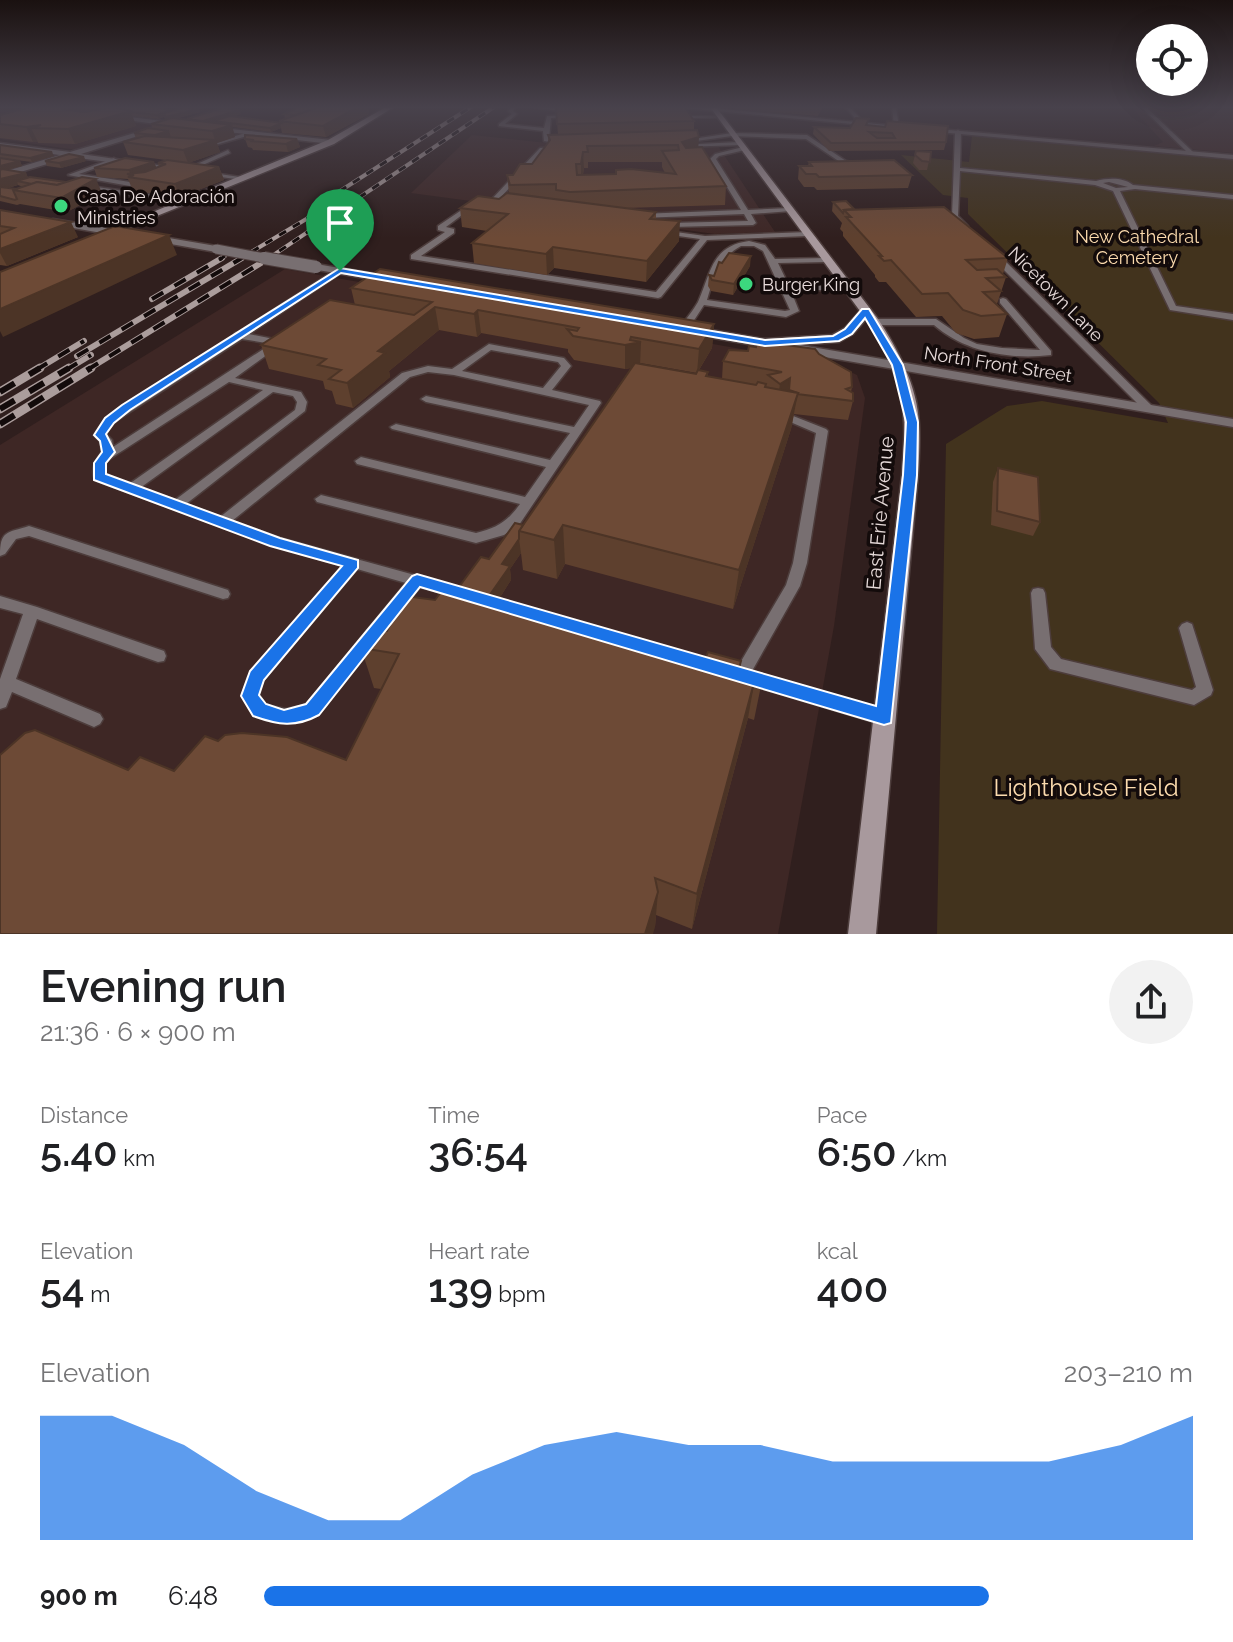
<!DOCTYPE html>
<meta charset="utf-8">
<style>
:root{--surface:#fff;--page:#f2f2f2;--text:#202124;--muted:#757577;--accent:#1a73e8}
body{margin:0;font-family:Raleway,sans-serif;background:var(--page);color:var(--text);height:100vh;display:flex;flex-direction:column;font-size:30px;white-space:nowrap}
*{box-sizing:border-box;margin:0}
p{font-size:26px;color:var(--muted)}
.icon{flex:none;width:44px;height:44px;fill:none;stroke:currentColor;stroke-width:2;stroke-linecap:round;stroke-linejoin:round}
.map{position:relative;height:934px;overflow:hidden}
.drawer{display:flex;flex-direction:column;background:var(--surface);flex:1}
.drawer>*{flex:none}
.controls{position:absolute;left:1136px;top:24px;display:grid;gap:16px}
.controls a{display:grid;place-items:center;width:72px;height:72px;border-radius:50%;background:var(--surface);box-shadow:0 8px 32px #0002;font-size:40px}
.pin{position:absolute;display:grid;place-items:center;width:68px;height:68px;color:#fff;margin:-82px -34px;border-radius:50% 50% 50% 0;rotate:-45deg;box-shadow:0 0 8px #0007}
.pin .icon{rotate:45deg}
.round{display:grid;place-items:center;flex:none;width:84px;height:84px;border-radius:42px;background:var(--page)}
.head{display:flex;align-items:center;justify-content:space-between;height:136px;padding:0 40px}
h1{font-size:44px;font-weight:600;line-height:60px}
.metrics{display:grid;grid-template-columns:repeat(3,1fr);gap:12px;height:136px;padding:8px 40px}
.metrics div{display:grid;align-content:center}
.metrics b{font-size:40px;font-weight:600}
.metrics small{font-size:22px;font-weight:400}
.metrics p{font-size:22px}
.chart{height:224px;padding:16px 40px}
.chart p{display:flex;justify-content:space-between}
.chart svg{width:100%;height:144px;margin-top:8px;fill:var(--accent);opacity:.7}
ul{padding:0 40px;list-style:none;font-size:26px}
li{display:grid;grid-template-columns:128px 96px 1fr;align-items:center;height:60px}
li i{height:20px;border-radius:10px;background:var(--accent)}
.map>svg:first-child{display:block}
</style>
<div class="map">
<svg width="1233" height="934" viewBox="0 0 1233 934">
<rect width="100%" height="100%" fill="#301f1e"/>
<g fill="#3e2725">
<path d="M3 107 158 125 77 150 0 139V108Z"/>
<path d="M1131 107H1233V153L1154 146 1163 142Z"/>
<path d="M472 135 575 146 716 143 775 232 715 234 411 193Z"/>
<path d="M285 269 838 366 857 375 865 398 834 626 778 934H0V445Z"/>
</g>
<path fill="#42331d" d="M972 136 1233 160V934H937L946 444 1007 406 1042 401 1168 423 1159 403 968 214V198L943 195 901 155 969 162Z"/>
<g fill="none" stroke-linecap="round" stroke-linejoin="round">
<g stroke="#4d3d3c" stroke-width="3">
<g id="service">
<path d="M511 107H516L513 111 517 114 505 124 544 128 547 116 574 115 572 117 551 118 549 139 566 142 563 144 544 141 543 131 499 126V124L512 114 508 111Z"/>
<path d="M532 107H550L562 110 560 111Z"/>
<path d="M845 107H850L859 117 858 124H854L855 118Z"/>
<path d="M892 107H896L899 127 894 126Z"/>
<path d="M1141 107H1146L1193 152V154H1189Z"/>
<path d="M679 112 691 116 720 117 691 118 677 114Z"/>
<path d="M958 130 961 132 960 168 1096 181C1108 178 1123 177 1133 185L1233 195V199L1135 189 1120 191 1176 306 1233 314V320L1170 310 1113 191 1095 185 960 171 958 216 968 226 962 227 952 216 955 132ZM1109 182 1128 187 1116 188 1103 183Z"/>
<path d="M252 131 254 134 205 148 202 146Z"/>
<path d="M732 133 807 135 846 161 860 163 857 165 843 164 806 139 732 136 689 142 686 140Z"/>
<path d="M739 142 741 145 682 147 679 145Z"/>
<path d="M562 147 560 150 544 151 498 200 507 202V204L491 202V200L540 148Z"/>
<path d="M743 147 745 150 719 156 716 159 748 210 789 208 792 210 791 211 751 214 756 223 753 225 670 227 666 225 670 223 748 221 744 214 640 218 637 216 640 214 741 210 710 159 715 154Z"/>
<path d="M228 150 230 153 189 171 184 170Z"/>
<path d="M114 158 116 161 79 174 130 182 144 177 147 179 130 186 68 175Z"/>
<path d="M472 203 475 205 474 206 446 227 454 229V233L421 256 656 292 700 239 664 234H661V230L705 236 808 232 812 234 808 236 707 240 661 297 658 298 411 259V255L445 232 438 230V226Z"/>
<path d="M749 241 765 245 775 259 827 258 831 260 827 262 778 263 789 286 848 285 852 287 848 289 791 291 799 311 786 317 704 305 687 331H681L679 329C685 320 693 311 698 302 711 273 711 246 749 241ZM741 246H754L763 251 790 310 785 311 707 300C713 279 720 257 741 246Z"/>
<path d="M992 254H998L1152 406 1153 408 1152 410H1144L992 258Z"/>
<path d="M337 269 344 271 249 334 274 339 275 349 235 378 301 392 307 402 305 411 186 504 220 517 402 373 428 366 452 369 489 344 564 358 571 366 552 390 600 401 601 403 519 525 504 535 476 543 317 502 315 499 321 495 476 533C497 528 508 521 520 504L357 464 355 461 361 457 525 497 546 467 392 429 390 427 396 424 550 460 570 433 426 402 421 399 426 396 574 427 589 405 454 375 428 372 410 377 232 521 280 538 451 585 456 586 458 590 456 594 451 595 420 587 318 715C295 726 277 725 254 716L242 696 248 677 344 566 271 545 95 480C90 469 96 460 102 452L100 441 94 435 105 419 234 336 235 333 239 332ZM242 339 266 343 265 348 113 447 112 440 106 434 113 423ZM491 350 558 362 561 366 543 388 462 371ZM229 382 263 390 129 484 105 475 106 463 108 460ZM273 392 293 396 297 402 295 410 175 500 140 488ZM357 569 406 583 306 705 286 709 266 705 259 695 263 680Z"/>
<path d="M1003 298 1006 299 1051 351V355C1010 360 965 352 934 325H874L869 322 874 319H936L964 338 977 344 1002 348 1040 350 1000 303V299Z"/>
<path d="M778 410 826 429 828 431 807 563 800 586 752 671 890 712 893 717 890 722 884 725 741 682 735 680 733 675 786 585 793 563 816 433 774 415 773 413 774 411Z"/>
<path d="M29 526 228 590 230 594 228 598 223 599 29 536 16 539 5 554 0 556C0 530 7 533 29 526Z"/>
<path d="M1038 588 1043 589 1045 593 1051 647 1061 659 1192 690 1196 687 1179 628 1182 624 1187 622 1192 624 1213 690 1211 695 1194 705 1050 669 1035 649 1031 593 1033 589Z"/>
<path d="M0 596 37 607 164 651 166 656 164 661 158 662 37 619 16 679 100 714 103 719 100 724 94 727 12 692 6 707 0 709V679L23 614 0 608Z"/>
</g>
</g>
<g stroke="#4d3d3c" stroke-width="3">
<g id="minor">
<path d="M114 115 178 123 181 125 178 127 112 118Z"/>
<path d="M155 127 157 130 81 154 247 178 243 180 71 157 0 178V173L60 155 0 147V143L70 152Z"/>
<path d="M213 127 331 140 335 142 331 144 211 130Z"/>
<path d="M75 184 183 199 187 202 183 205 78 188H75Z"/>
</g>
</g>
<g stroke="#4d3d3c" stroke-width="3">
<g id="tertiary">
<path d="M674 107H703L908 127 905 129Z"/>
<path d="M926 128 1233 155V159L928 131Z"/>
<path d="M53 219 125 231 130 234 125 237 50 224V220Z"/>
<path d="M151 235 216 246 221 249 216 252 148 240V236Z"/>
<path d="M316 264 388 276 393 279 388 282 312 269 311 267Z"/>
<path d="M694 327 1233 419V427L690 334V328Z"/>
</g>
</g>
<g stroke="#4d3d3c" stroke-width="3">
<g id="secondary">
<path d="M386 107H394L334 144 105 237 97 235 328 140Z"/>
<path d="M710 107H716L878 319C898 349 918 388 919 424 920 441 919 458 918 475L876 934H848L902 475C903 458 905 441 904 424 904 389 886 347 866 319L853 334 839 342 765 347 759 343 765 339 832 335 845 328 860 311Z"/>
</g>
</g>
<use href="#service" fill="#786f71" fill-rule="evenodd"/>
<use href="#minor" fill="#786f71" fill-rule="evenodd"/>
<use href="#tertiary" fill="#786f71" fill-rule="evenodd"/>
<use href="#secondary" fill="#a8999d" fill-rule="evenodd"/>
<g stroke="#ab9d9c" stroke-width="4">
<g id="rail-far2">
<path d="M326 200 471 107"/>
<path d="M219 260 225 256"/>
<path d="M238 260 338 200"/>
<path d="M266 260 494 107"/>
</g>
</g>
<g stroke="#ab9d9c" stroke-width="6">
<g id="rail-far1">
<path d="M152 299 222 258"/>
<path d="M77 356 242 258"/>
<path d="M36 370 84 341"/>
<path d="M66 370 91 355"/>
<path d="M87 370 269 258"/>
</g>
</g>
<g stroke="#ab9d9c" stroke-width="9">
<g id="rail">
<path d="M0 392 40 368"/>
<path d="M0 409 69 368"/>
<path d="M0 424 91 368"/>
</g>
</g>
<use href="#rail-far2" stroke="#130b0b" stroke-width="3" stroke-dasharray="8" stroke-linecap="butt"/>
<use href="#rail-far1" stroke="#130b0b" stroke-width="4" stroke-dasharray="13" stroke-linecap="butt"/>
<use href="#rail" stroke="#130b0b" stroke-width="6" stroke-dasharray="17" stroke-linecap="butt"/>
<g stroke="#4d3d3c" stroke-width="11" stroke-linecap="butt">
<path id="tertiary-bridge-far1" d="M216 249 275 260"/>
</g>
<g stroke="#4d3d3c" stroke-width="14" stroke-linecap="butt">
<path id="tertiary-bridge" d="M264 258 316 267"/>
</g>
<use href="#tertiary-bridge-far1" stroke="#786f71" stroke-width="9"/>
<use href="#tertiary-bridge" stroke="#786f71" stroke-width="12"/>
</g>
<g fill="#5e402e" fill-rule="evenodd">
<path d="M30 107H158L170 110V111L178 109 172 107H203L199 109 200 112 175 119 187 120V119L241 114 232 117 279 123V121L287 118H285L284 114 299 107H368L369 114 326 137 282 133 281 128 271 132 232 127 235 137 217 143 220 152 188 163 219 167 224 180 180 197 133 191 128 179 97 177 94 168 154 162 156 168 159 167 158 163 166 160 128 155 123 142 136 139 134 133 153 129 151 124 166 120 165 116 159 119 132 116 136 126 75 144 38 143V142H33L0 138V115Z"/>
<path d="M556 107 694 121V130L698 147 726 186 725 205 624 208 656 212V219L679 241 646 282 554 268 547 275 474 263 472 243 487 231 462 227 460 208 499 199 509 194 507 175H513L532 164 548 142V135H558ZM588 162H662V167L665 173 616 170V174L583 175 584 168H588Z"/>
<path d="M735 107H823L818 116 735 109Z"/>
<path d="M867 125 946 142 944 150 829 151 813 134 814 127 850 128Z"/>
<path d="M245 139H297L300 147 288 152 253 150 252 148 248 147Z"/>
<path d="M0 145 54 156 32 162 0 158Z"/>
<path d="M916 151 931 152 927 170H919L913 163Z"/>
<path d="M0 158 20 161 22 166 6 170 26 173 28 178 102 193 67 212 20 204 17 205 0 201ZM18 185 23 187 17 189 8 188Z"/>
<path d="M45 161H86L61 168 47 166Z"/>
<path d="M809 162 912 175 908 188 817 190 814 187H804L798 179 799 166H808Z"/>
<path d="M833 202 1008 258 1003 274 1006 277 997 304 1007 314 999 337 974 339 956 333 942 316 916 317 886 282H879L875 277V275L843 236V232L840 229 842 223 832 211Z"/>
<path d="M0 210 78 237 7 266 0 265Z"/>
<path d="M750 266 733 295 711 291 708 286 709 275 714 276Z"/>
<path d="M351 288 714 324 712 348 699 370 708 372V376L722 379 723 361 819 354 852 387 851 392 853 401 848 420 794 414 791 429 733 609 565 564 557 579 523 570 521 553 510 569 511 580 499 599 705 659 741 661 740 668 763 676 754 720 748 718 692 929 656 915 655 927 128 770 174 771 218 741 346 760 381 689 374 688 361 648 435 600 439 595 437 586 459 587 523 525 631 368 625 369 574 360 568 352V349L481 333 477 337 439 330 389 371 390 377 353 408 336 404 332 391 325 389 323 381 269 369 261 345 355 305ZM640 363 697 373 696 374 640 364Z"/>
<path d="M998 468 1040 522 1033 536 991 525 993 482Z"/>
</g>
<g fill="#4c3426">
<path d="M67 107H84L88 118 61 109Z"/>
<path d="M192 107 203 108 199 109 200 112 166 121 165 117 193 110Z"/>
<path d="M358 107H368L369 114 326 137 323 126Z"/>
<path d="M170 110 171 113 159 119 157 115Z"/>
<path d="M240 110 241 114 205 124 203 121Z"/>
<path d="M131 111 136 126 75 144 68 129Z"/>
<path d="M280 124 281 128 271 132 270 128Z"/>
<path d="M41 125 31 128 38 142H33L26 127Z"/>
<path d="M232 125 235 137 217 143 220 152 188 163 183 150 215 140 212 131Z"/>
<path d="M169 131 173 143 160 147 155 135Z"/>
<path d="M699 137 698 152 682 158V142Z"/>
<path d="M297 139 300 147 288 152 286 144Z"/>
<path d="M52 152 54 156 32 162 30 158Z"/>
<path d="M583 152 584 168 581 181V164Z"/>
<path d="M84 157 86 161 61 168 59 163Z"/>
<path d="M20 161 22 166 1 171 0 169V166Z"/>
<path d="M154 162 158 171 130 174 129 170Z"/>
<path d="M219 167 224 180 180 197 175 184Z"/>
<path d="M26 173 30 182 17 181 18 185 0 190V179Z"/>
<path d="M96 179 102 193 67 212 61 198Z"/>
<path d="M680 221 679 241 646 282 647 261Z"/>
<path d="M71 222 78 237 7 266 0 253V249Z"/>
<path d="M169 235 177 255 3 337 0 331V309Z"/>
<path d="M553 247 554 268 547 275 546 254Z"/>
<path d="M751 256 750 266 733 295 734 284Z"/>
<path d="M435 307 439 330 389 371 390 377 353 408 347 383 378 351Z"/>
<path d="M478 310 481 333 477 337 474 314Z"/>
<path d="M714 324 712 348 697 373 699 349Z"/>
<path d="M631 337V344L641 342 640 366 625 369V345Z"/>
<path d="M790 378 787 397 777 403 780 384Z"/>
<path d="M798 393 791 429 733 609 739 570Z"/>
<path d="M563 525 565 564 557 579 554 540Z"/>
<path d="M519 539 521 553 510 569 511 580 488 616 486 602 502 564Z"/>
<path d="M755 679 748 718 692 929 697 894Z"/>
<path d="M658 892 655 927 653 934H645Z"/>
</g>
<g fill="#6d4a36" stroke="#4c3426" stroke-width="2" fill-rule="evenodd">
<path d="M30 107H67L61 109 84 112 114 107 131 111 68 129 31 128 41 125 26 127 0 124V115Z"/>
<path d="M114 107H156L170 110 157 115 130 112 131 111Z"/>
<path d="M184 107 199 109 165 117V113Z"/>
<path d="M299 107H319L295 115 284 114Z"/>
<path d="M319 107H358L323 126 279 121Z"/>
<path d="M556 107H685L694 121 557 124Z"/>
<path d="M222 108 240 110 203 121 187 119Z"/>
<path d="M230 116 282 123 270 128 213 121Z"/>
<path d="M172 118 232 125 212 131 151 124Z"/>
<path d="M856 118 869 119 866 125 885 127 887 121 948 126 946 142 831 143 814 127 850 128ZM869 132 892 133 895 138H877Z"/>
<path d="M148 128 169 131 155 135 134 133Z"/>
<path d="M697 130 699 137 682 142 686 148 702 147 726 186 570 192 556 190V184L510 185 507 175H513L520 164H532L550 140 548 135ZM678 145 679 150 662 151 676 174 631 169 616 170V174L577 175 576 164H581L583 152H588L587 146Z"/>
<path d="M245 135 297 139 286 144 250 141 254 140 245 139Z"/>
<path d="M145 136 216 140 183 150 123 142Z"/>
<path d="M0 145 52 152 30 158 0 154Z"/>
<path d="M916 151 931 152 930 162 922 161 915 155Z"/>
<path d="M69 154 84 157 59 163 45 161Z"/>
<path d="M0 158 20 161 0 166Z"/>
<path d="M125 158 154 162 129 170 94 168Z"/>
<path d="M167 160 219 167 175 184 128 177 134 175 127 174 145 172 166 164 158 163Z"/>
<path d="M894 160 912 175 819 177 816 174H806L799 166H812L809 162Z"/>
<path d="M2 169 26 173 0 179V170Z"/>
<path d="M30 177 66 182 57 185 37 182 32 184 17 181Z"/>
<path d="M82 177 96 179 61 198 13 190 37 182 57 185Z"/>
<path d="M0 187 17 189 13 190 17 199 15 200 0 196Z"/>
<path d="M507 193 656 212 650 219 680 221 647 261 553 247 546 254 472 243 508 214 460 208 478 196 499 199Z"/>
<path d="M846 201 854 209 844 210 843 213 833 202Z"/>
<path d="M944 207 1008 258 966 260 977 270 997 269 1006 277 986 278 1001 291 983 292 1007 314 981 316 963 310 948 293 922 294 891 260 884 261 879 256H882L846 217H851L844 210Z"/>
<path d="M0 210 71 222 0 249V234L14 228 0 226Z"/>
<path d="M115 226 169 235 0 309V272Z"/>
<path d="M729 253 751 256 734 284 712 280 709 275 714 276 719 262 722 263Z"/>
<path d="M380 269 714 324 699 349 631 337 630 340 641 342 625 345 573 336 567 329 577 331 579 328 478 310 474 314 435 307 378 351 385 353 347 383 329 379 341 370 318 365 326 359 261 345 330 300 414 315 432 302 351 288Z"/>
<path d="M757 341 815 349 819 354 851 372 852 387 846 389 853 393V401L797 394 798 393 789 390 790 378 780 384 768 375 782 372 723 361 729 350 748 351 749 346 756 347Z"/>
<path d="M635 363 696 374 698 370 708 372 706 376 756 385 758 382 766 384 765 387 798 393 739 570 563 525 554 540 519 531Z"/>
<path d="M998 468 1038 477 1040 522 997 511Z"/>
<path d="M515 523 523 525 519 531V539L502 564 510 566 489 596 459 587 481 557 489 559Z"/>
<path d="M440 582 705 659 708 652 741 661 739 668 763 676 762 681 755 679 697 894 655 878 658 892 645 934H0V755L25 733 35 730 128 770 140 757 174 771 205 736 218 741 225 735 242 733 287 737 346 760 399 654 361 648 372 629 387 631 405 596 435 600 444 588 437 586Z"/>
</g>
<linearGradient id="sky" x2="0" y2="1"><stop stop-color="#1a1110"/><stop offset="0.45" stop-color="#48424c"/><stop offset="1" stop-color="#48424c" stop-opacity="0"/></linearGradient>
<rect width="1233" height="238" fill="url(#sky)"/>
<path fill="#1a73e8" stroke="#fff" stroke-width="2" fill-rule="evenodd" d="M340 268 765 340 833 336 845 329 862 309H869L903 365 918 422 917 475 891 723 884 725 420 587 319 715C295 728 278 725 253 716L241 696 250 671 342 566 270 546 94 480V463L102 452 100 441 94 435 105 418 122 405ZM341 273 765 346 839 341 852 334 865 318 892 365 906 422 903 475 876 706 417 574 412 576 306 704 284 710 266 704 259 695 264 680 358 568V560L280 538 106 474V463L115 452 106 434 114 423 130 410Z"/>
<g fill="#3cd77e" stroke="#130b0b" stroke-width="3">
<circle cx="61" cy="206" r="8"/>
<circle cx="746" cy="284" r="8"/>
</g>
<g text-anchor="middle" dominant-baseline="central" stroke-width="7" stroke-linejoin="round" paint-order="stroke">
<g font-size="18" fill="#e6dad9" stroke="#130b0b" text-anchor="start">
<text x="77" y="196">Casa De Adoración<tspan x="77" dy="21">Ministries</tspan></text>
<text x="762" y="284">Burger King</text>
</g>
<g font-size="18" fill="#fcdbae" stroke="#130b0b">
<text x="1137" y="236">New Cathedral<tspan x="1137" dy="21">Cemetery</tspan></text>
</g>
<g font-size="18" fill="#e6dad9" stroke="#130b0b">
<text transform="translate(1056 294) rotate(45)">Nicetown Lane</text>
<text transform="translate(998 364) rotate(9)">North Front Street</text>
</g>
<g font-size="20" fill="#e6dad9" stroke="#130b0b">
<text transform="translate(880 513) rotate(-85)">East Erie Avenue</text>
</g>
<g font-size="24" fill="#fcdbae" stroke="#130b0b">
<text x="1086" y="787">Lighthouse Field</text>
</g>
</g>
</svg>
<div class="controls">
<a><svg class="icon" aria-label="locate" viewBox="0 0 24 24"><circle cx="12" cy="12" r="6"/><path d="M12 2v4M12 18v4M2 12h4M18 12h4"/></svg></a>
</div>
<div class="pin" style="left:340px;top:271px;background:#1e9e55"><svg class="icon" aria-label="arrive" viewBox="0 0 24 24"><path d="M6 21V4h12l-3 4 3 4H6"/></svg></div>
</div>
<section class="drawer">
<div class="head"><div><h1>Evening run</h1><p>21:36 · 6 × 900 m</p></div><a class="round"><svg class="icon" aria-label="share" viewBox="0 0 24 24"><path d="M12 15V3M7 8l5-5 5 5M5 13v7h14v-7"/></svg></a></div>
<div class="metrics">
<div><p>Distance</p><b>5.40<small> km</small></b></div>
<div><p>Time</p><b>36:54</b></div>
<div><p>Pace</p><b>6:50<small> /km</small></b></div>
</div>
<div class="metrics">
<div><p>Elevation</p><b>54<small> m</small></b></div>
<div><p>Heart rate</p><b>139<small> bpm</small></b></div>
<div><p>kcal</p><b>400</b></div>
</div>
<div class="chart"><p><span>Elevation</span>203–210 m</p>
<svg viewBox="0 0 160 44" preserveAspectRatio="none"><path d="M0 44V6L10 6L20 15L30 29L40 38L50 38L60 24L70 15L80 11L90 15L100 15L110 20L120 20L130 20L140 20L150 15L160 6V44z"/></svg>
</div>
<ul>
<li><b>900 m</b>6:48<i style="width:78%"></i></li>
</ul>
</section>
